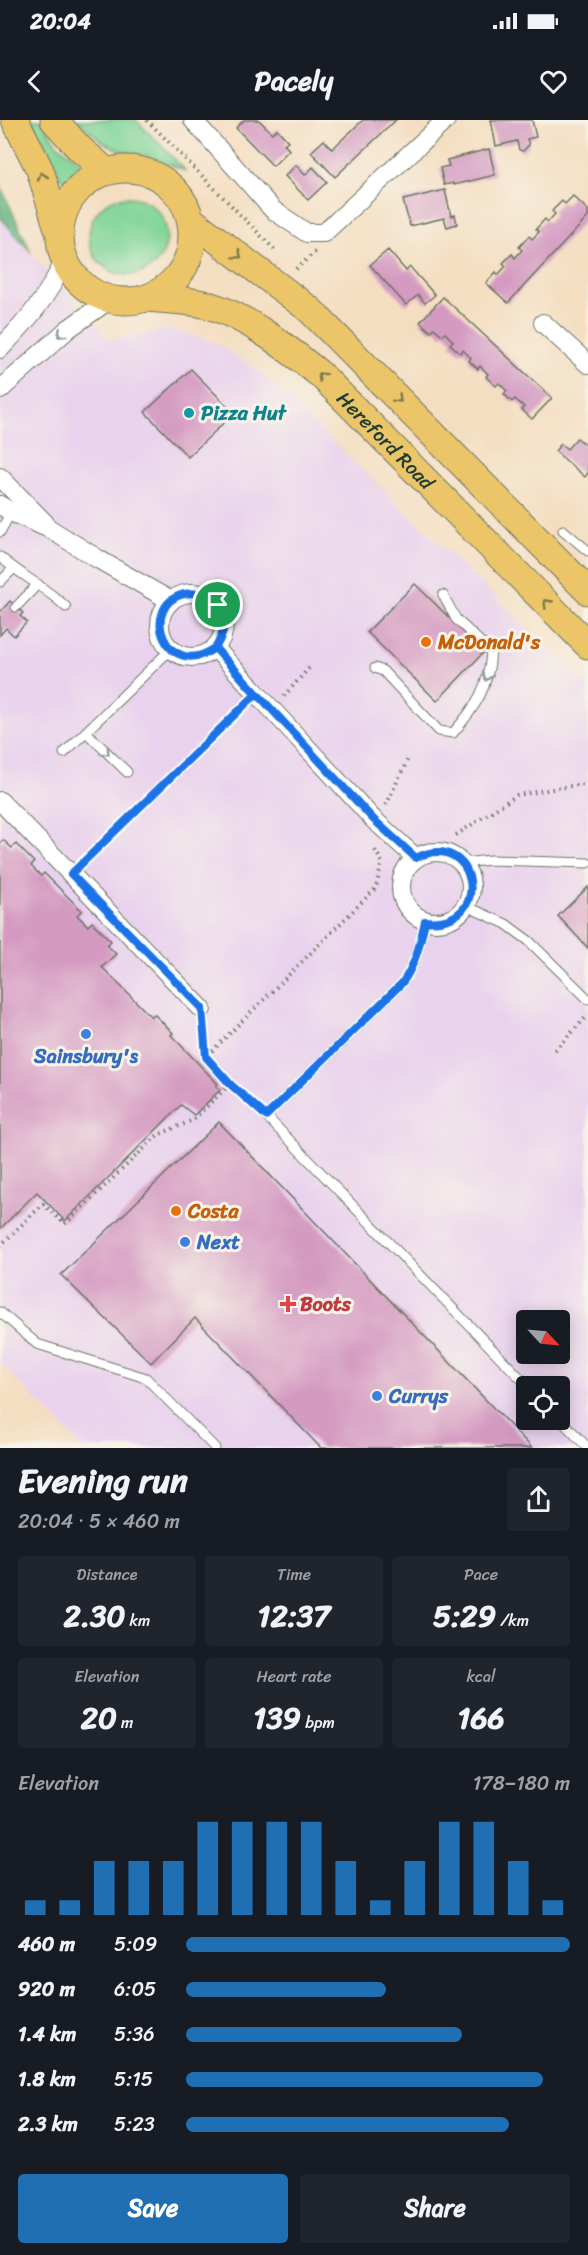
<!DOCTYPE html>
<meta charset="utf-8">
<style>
:root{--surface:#171b24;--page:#20242c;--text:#f1f3f6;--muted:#9ea1a6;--accent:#1f6fb2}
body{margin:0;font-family:Sriracha,sans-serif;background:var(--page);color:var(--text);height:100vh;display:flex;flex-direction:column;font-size:22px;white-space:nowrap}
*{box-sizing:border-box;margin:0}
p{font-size:20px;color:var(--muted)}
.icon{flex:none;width:33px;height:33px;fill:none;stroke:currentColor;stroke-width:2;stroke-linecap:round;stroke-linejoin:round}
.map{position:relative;height:1328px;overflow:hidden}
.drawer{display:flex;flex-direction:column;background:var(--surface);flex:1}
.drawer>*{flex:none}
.needle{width:39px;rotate:116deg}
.buttons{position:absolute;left:516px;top:1190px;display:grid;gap:12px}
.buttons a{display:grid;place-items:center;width:54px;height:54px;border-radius:6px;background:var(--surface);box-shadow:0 3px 15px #0003;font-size:30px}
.pin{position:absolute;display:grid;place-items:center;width:51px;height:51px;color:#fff;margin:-26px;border:3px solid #fff;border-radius:50%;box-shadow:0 2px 6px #0007}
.round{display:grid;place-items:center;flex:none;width:63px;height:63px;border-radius:6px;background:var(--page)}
.headline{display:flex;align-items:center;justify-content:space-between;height:102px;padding:0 18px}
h1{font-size:33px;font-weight:800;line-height:45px}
.figures{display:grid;grid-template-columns:repeat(3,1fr);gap:9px;height:102px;padding:6px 18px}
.figures div{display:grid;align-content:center;border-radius:6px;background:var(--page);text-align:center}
.figures b{font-size:30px;font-weight:800}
.figures small{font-size:16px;font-weight:400}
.figures p{font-size:16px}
.chart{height:168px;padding:12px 18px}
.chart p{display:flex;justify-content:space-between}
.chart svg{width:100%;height:108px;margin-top:6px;stroke:var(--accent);stroke-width:6}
.button{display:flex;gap:12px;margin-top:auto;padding:12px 18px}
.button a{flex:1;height:69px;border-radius:6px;background:var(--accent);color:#fff;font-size:24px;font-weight:800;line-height:69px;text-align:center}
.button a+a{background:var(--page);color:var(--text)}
ul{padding:0 18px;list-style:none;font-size:20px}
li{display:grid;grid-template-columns:96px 72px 1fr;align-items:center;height:45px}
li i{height:15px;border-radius:8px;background:var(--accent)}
.status{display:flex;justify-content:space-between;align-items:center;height:42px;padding:0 30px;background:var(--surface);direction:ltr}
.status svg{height:16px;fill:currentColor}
header{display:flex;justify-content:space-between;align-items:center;height:78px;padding:0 18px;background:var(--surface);font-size:27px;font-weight:800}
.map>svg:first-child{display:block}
</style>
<div class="status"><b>20:04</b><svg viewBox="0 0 49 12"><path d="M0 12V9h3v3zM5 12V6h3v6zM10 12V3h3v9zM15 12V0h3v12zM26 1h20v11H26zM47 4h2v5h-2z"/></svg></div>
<header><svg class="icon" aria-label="back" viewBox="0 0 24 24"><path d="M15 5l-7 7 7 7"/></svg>Pacely<svg class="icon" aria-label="heart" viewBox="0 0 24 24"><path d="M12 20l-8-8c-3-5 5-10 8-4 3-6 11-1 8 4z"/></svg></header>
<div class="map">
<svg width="588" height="1328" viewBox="0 0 588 1328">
<rect width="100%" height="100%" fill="#f7f3e8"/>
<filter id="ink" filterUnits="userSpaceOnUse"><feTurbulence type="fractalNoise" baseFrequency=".0167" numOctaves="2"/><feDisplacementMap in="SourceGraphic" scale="12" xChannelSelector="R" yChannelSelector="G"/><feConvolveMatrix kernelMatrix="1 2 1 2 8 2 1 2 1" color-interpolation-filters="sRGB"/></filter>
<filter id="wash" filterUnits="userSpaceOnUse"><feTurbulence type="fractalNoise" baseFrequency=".008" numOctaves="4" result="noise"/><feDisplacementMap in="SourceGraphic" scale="24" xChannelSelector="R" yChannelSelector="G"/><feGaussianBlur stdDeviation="1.35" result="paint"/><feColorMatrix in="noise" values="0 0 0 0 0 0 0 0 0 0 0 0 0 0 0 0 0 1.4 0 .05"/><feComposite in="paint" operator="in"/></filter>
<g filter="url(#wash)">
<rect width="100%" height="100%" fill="#f4dec1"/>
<path fill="#e9d2ed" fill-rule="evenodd" d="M0 97 109 220 171 209 218 224 260 252 588 566V1328H83L0 1243ZM526 1200H560V1233H526ZM526 1266H560V1299H526Z"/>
<g fill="#81d598" stroke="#508966" stroke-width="1.5">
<path d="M32 0H41L56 23 85 46 62 61Z"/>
<path d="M77 0H136L186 51 147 36 124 32 103 22Z"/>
<circle cx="128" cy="116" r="39"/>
</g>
<path fill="#68b680" stroke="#447a5a" stroke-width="1.5" d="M0 65 31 132 0 97Z"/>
<g id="blocks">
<g fill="#d49ac1">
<path d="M244 0H259L272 13 277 9 288 21 284 24 289 30 273 46 236 8Z"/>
<path d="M363 0H396L335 57 311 32 324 20 332 29Z"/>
<path d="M491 0H532L536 17 527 19 529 25 523 31 519 30 517 21 496 26Z"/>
<path d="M489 29 495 55 454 65 453 63 444 65 440 48 449 46 447 40Z"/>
<path d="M296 45 305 55 313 47 327 62 308 80 285 56Z"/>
<path d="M445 70 451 96 455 95 457 104 447 107 444 98 410 106 403 80Z"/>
<path d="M573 76 588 90V97L508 183 486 163 496 152 498 155 506 146 503 143 512 134 515 138 522 130 519 127 529 116 532 119 539 112 536 109 545 99 548 102 555 94 552 91 562 81 565 84Z"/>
<path d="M388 130 406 151 410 147 435 175 425 183 418 175 406 185 370 145Z"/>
<path d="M443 177 552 278 532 299 522 290 524 287 515 279 512 282 504 274 507 271 499 263 496 266 486 257 488 254 480 246 478 249 469 241 471 238 463 230 460 233 450 224 453 221 445 213 442 215 434 208 431 212 420 202Z"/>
<path d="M191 249 234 293 188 337 145 292Z"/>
<path d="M577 318 588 327V353L585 357 555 331 561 324 567 329Z"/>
<path d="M415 464 484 532 437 581 367 512Z"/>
<path d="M10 481 23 493 20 496 27 502 14 516 6 508 0 515V492Z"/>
<path d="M3 720 12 728 16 724 34 742 31 746 41 756 44 753 82 791 77 795 88 806 92 802 111 821 107 825 116 834 102 847 151 897 154 894 173 913 171 915 218 964 216 966 220 970 194 995 181 985 65 1101 37 1072 0 1109V723Z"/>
<path d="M588 767V828L558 796Z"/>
<path d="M219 1002 408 1199 532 1328H321L195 1198 151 1243 61 1155Z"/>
</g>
</g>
</g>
<g filter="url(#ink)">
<use href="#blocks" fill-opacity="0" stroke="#6a7565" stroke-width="1.5"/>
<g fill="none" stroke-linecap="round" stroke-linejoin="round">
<g stroke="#6a7565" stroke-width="11">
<g id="lane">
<path d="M563 410 588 431"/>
<path d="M0 412 11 392"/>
<path d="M0 437C21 455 46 468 66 487"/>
<path d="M0 462 13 449"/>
<path d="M16 487 38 464"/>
<path d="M375 548 383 551 439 611 453 613C475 588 489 567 491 532L456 499 443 475"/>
<path d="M86 612 127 652"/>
<path d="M64 633 171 529"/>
<path d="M462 743 491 740 588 743"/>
<path d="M466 786 506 804 529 821 588 879"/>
<path d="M425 801C420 823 416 844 402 863L266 996 528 1266"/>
<path d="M0 1192 37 1224 146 1258 215 1328"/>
<path d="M560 1299 588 1328"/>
</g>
</g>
<g stroke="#6a7565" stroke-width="20">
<g id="street">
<path d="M193 0 273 90 307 113H324L446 0"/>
<path d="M543 203 588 244"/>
<path d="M0 229C27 201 48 177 64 141"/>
<path d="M0 270 68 209 109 180"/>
<path d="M0 357 45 403"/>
<path d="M0 385 11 392 50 409 98 439 171 481"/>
<circle cx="192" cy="505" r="32"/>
<path d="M215 528 373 699 416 738"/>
<path d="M0 681 202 889"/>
<circle cx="436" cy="767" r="35"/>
</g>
</g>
<g stroke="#6a7565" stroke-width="29">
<g id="primary">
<path d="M15 0 40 50 59 112"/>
<path d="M54 0 80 29 106 51"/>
<circle cx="126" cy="115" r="66"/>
<path d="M191 100 310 190 588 471"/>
<path id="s1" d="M148 178C165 180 183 180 199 183 241 191 290 230 322 256L588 525"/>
</g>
</g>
<g stroke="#6a7565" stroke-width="4" stroke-dasharray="1.5 4.5" stroke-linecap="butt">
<path d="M147 0 277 132"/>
<path d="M296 149 315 132"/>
<path d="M284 576 309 548"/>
<path d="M386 685 408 639"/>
<path d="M456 715 517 675 588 663"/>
<path d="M84 741 243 587"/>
<path d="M203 908 206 936"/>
<path d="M555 930 588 895"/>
<path d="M255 986 230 964 206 937 376 768 382 742 375 730"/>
<path d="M0 1126 43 1084 65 1104 158 1015 193 1000 230 964"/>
</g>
<use href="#lane" stroke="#fff" stroke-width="9"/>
<use href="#street" stroke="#fff" stroke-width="18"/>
<use href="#primary" stroke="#ecc569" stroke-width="27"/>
</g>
<defs><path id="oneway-chevron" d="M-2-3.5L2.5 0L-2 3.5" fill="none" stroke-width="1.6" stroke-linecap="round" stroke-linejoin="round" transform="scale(1.5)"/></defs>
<g stroke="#7b7a4c">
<use href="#oneway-chevron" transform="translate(42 56) rotate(-109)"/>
<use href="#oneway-chevron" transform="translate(238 135) rotate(37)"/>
<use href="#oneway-chevron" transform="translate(321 256) rotate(-138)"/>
<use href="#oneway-chevron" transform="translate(398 279) rotate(45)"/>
<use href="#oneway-chevron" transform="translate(547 483) rotate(-134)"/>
</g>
<g stroke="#8f9e9a">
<use href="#oneway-chevron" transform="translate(61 214) rotate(139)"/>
<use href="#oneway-chevron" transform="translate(487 557) rotate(108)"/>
<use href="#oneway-chevron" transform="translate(106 632) rotate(45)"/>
</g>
</g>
<g fill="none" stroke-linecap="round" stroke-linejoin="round" filter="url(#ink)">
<g stroke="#fff" stroke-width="12">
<path id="route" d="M218 485C227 501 225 513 215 528L256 574 71 754 202 888 206 937 230 964 266 996 402 863C416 844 420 823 425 801 496 809 477 707 416 738L373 699 215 528C166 562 138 486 184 474 198 471 208 476 218 485"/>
</g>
<use href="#route" stroke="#1a73e8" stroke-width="8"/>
</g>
<circle fill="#0f9aa8" stroke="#f7f3e8" stroke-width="2" cx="189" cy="293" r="6"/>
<g fill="#e8710a" stroke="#f7f3e8" stroke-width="2">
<circle cx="426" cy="522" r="6"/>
<circle cx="176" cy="1091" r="6"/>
</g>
<g fill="#3f7fe0" stroke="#f7f3e8" stroke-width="2">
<circle cx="86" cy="914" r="6"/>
<circle cx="185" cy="1122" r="6"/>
<circle cx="377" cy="1276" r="6"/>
</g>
<path fill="#e0444e" stroke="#f7f3e8" stroke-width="2" d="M285 1175h6v6h6v6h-6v6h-6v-6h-6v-6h6z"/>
<g text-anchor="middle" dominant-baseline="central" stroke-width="6" stroke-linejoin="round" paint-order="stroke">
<g font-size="20" font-weight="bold" fill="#0d838f" stroke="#f7f3e8" text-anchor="start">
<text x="201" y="293">Pizza Hut</text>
</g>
<g font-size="20" fill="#1f3d34" stroke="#f7f3e8">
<text stroke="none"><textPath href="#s1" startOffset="286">Hereford Road</textPath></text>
</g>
<g font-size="20" font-weight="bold" fill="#c56008" stroke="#f7f3e8" text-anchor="start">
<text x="438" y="522">McDonald's</text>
<text x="188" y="1091">Costa</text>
</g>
<g font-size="20" font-weight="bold" fill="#366cbe" stroke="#f7f3e8" text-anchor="start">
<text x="86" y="936" text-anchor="middle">Sainsbury's</text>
<text x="197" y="1122">Next</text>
<text x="389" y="1276">Currys</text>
</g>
<g font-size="20" font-weight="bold" fill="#be3a42" stroke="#f7f3e8" text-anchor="start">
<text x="300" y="1184">Boots</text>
</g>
</g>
</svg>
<div class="buttons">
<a><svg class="needle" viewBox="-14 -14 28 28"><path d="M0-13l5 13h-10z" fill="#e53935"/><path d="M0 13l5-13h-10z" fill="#9ea1a6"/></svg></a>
<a><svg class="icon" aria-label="locate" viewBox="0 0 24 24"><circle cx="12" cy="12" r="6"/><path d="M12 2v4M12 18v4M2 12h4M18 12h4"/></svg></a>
</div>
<div class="pin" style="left:218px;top:485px;background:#1e9e55"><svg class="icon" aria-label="arrive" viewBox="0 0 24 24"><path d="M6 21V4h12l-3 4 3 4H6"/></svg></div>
</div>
<section class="drawer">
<div class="headline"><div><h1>Evening run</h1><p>20:04 · 5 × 460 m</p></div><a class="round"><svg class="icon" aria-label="share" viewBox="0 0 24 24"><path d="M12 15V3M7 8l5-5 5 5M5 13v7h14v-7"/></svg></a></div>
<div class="figures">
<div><p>Distance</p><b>2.30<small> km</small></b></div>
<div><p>Time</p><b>12:37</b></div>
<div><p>Pace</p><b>5:29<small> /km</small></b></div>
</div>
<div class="figures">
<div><p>Elevation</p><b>20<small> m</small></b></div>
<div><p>Heart rate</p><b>139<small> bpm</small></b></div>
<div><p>kcal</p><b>166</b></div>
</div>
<div class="chart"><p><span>Elevation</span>178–180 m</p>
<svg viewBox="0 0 160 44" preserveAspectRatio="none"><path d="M5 44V38M15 44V38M25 44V22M35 44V22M45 44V22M55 44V6M65 44V6M75 44V6M85 44V6M95 44V22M105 44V38M115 44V22M125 44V6M135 44V6M145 44V22M155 44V38"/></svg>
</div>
<ul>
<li><b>460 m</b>5:09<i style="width:100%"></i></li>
<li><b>920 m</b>6:05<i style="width:52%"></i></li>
<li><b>1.4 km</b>5:36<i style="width:72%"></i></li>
<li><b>1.8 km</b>5:15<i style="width:93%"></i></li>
<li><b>2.3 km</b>5:23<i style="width:84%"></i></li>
</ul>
<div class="button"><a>Save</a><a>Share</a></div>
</section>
